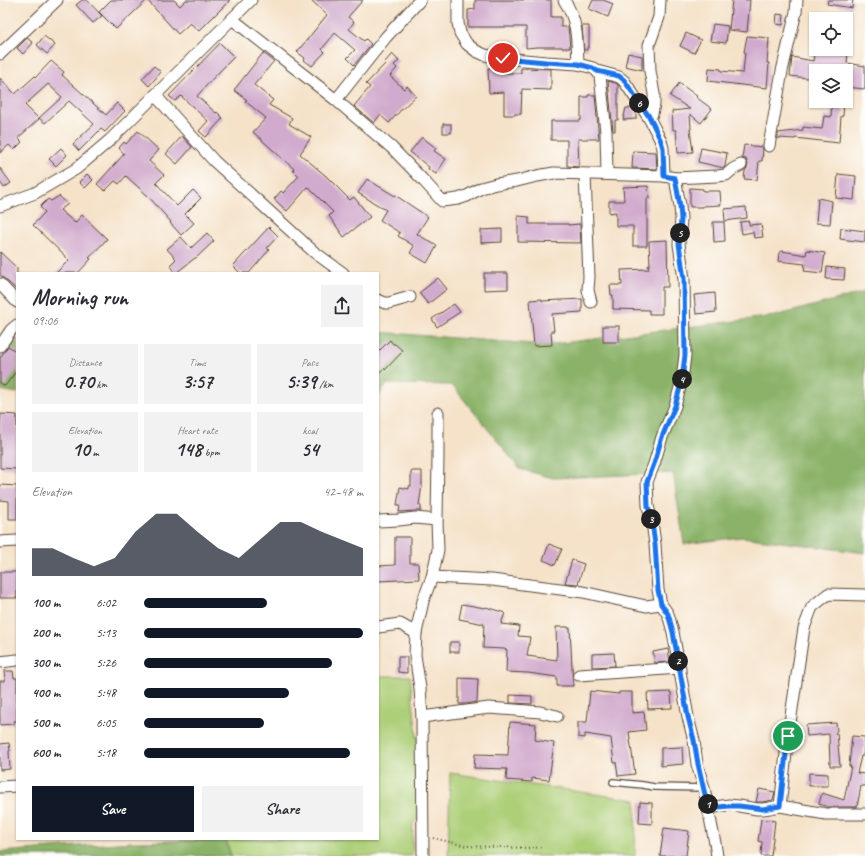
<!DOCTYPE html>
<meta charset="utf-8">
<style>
:root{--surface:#fff;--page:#f2f2f3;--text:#2b2b33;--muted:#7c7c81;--accent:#111827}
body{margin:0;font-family:Caveat,sans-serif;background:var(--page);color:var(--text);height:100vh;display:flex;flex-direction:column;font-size:15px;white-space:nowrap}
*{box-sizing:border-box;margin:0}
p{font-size:13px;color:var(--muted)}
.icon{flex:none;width:22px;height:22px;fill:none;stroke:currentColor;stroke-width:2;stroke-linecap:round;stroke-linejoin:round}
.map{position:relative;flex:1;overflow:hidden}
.details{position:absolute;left:16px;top:272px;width:363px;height:568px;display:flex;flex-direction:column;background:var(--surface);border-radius:0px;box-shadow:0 1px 3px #0004}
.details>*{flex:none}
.fabs{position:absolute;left:809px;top:12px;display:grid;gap:8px}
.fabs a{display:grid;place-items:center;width:44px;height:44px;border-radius:0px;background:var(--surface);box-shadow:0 1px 3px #0004;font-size:20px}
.pin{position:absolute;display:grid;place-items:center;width:34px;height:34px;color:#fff;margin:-17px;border:2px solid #fff;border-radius:50%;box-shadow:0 1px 4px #0007}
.km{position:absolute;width:20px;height:20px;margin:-10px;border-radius:50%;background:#222;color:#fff;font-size:11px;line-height:20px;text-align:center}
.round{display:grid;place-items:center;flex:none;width:42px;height:42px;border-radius:0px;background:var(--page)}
.summary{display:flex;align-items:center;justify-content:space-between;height:68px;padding:0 16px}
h1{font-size:22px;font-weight:700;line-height:30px}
.stats{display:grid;grid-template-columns:repeat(3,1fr);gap:6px;height:68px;padding:4px 16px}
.stats div{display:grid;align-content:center;border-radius:0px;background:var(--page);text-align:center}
.stats b{font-size:20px;font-weight:700}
.stats small{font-size:11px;font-weight:400}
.stats p{font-size:11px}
.chart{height:112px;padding:8px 16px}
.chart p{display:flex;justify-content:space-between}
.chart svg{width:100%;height:72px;margin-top:4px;fill:var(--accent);opacity:.7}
.button{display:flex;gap:8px;margin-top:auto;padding:8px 16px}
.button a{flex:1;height:46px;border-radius:0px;background:var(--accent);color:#fff;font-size:16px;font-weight:700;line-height:46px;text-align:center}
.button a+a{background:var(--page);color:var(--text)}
ul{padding:0 16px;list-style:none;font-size:13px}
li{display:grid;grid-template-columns:64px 48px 1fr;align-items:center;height:30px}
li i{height:10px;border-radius:5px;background:var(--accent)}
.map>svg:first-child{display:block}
</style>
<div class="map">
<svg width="865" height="856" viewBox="0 0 865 856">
<rect width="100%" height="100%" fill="#fdfcf7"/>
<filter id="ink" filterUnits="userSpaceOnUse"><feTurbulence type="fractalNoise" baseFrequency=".025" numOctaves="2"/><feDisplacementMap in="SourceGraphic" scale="8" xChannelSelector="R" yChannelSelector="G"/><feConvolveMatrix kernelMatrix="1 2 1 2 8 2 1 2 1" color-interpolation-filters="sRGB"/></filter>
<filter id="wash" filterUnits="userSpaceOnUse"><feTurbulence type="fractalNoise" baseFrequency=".012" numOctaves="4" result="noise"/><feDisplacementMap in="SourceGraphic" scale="16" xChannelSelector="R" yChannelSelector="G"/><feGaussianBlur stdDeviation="0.9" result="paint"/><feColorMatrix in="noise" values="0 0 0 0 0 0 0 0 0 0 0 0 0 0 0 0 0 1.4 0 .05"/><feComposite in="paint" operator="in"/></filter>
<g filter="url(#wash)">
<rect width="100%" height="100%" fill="#f5e2c9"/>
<g fill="#adcf78" stroke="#747c4b">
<path d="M378 676H410L426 816 413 822 412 856H231L226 840 235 839H378Z"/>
<path d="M450 773 636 800 635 856H448Z"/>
</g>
<g fill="#8ab268" stroke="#626e43">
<path d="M865 292V553L742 537 684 544 673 473 553 478 520 469 452 385 387 384 378 398V332L546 345 775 316Z"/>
<path d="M17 340V393L0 390V353Z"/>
<path d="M226 840 231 856H0V852L130 842Z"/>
</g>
<g id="blocks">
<g fill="#d1abcd">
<path d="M82 0H87L102 16 93 23 76 5Z"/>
<path d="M111 0H147L116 29 99 12Z"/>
<path d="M147 0H174L180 6 186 0H230L199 31 190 23 178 34Z"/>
<path d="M311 0H363L348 17 354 22 349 29 364 41 366 39 371 44 354 65 347 58 355 50 335 33 322 49 325 52 312 66 304 60 305 58 297 52 327 15Z"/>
<path d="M475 0H551V17H561V27H568L570 48H562V47H537L526 48V27H468V10L475 9Z"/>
<path d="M593 0H603L613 4 608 17 589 9Z"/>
<path d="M732 0H750L747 32 729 30Z"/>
<path d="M828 0H853L852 8 827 4Z"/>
<path d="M777 14 784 15 783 25 776 24Z"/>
<path d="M713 24 728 26 726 43 710 41Z"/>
<path d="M582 26H589V47H587V50H584Z"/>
<path d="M686 33 701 40 694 53 680 46Z"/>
<path d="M44 36 55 45 47 54 37 45Z"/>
<path d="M747 36 769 38 767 63H769L767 88 708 81 709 68 721 69V71L743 73 745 52H744Z"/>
<path d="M27 38 33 43 23 54 17 48Z"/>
<path d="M220 43 234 57 216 75 197 96 216 113 217 112 223 118 206 137 199 131 208 121 181 96 175 101 169 96Z"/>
<path d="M815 49 848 51 847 63 865 66V89L846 87V71H816V79L790 76 792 57 813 61Z"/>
<path d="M263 53 274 61 254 85 273 100 269 105 292 118 289 124 311 137 300 154 326 176 350 200 354 197 370 217 344 237 329 216 333 212 308 187 287 211 274 199 281 191 283 193 299 176 293 170 294 169 253 132 266 118 245 101 247 100 234 90Z"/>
<path d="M628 53 642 56V70L625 66Z"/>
<path d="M392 54 399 61 394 65 397 68 390 76 404 89 407 86 416 96 401 110 389 123 380 115 374 123 354 106 370 87 366 84 385 64 384 63Z"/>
<path d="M51 61 64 72 62 75 106 115 117 103 125 111 105 132 101 129 79 151 73 144 94 124 69 101 45 123 39 118 62 97 48 84 25 105 39 119 18 138 22 142 14 150 9 145 0 153V78L15 94 35 76 36 77Z"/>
<path d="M154 66 161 72 149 86 142 79Z"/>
<path d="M488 68H502V73H521V68L551 69V90L522 89 521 114H515V115H504V92L489 93Z"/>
<path d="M608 81 616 83 618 85V120H615V131H613Z"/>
<path d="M679 83 697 96 696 97 712 109 701 123 690 114 691 129H690L693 152 678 153 676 130H673L672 111 690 109 670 96Z"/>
<path d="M588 95H595L599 139H578L579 167 567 166V140H551V121H580V120H581V97H588Z"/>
<path d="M832 101H844L843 116H841L839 143 795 138V139L778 138V133L803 130V127L822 129 824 116 831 117Z"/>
<path d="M626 108H634L636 111V119L623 120Z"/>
<rect x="443" y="124" width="8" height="9"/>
<path d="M138 131 159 150 149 161 164 175 156 183 177 206 193 190 201 198 185 214 194 223 181 235 170 223 171 222 148 196 126 176 119 184 115 181 105 191 97 184 124 154 119 148 124 142 126 144Z"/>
<path d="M182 136 192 147 177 164 166 154Z"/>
<path d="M422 137 436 148 434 151 446 159 436 174 428 169 429 167 410 152Z"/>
<path d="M744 145 762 147 763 149 762 161H759L757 180 744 179 745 171 747 168 748 165 746 159 742 158Z"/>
<path d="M61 148 67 155 56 166 49 159Z"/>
<path d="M701 148 727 153 725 166 724 168 698 162Z"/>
<path d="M633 151 656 152 657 169 632 168Z"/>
<path d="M0 168 11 183 4 188 0 182Z"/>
<path d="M87 174 93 180 85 188 79 182Z"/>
<path d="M838 174 856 176 854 200 836 198Z"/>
<path d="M367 179 395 196V195L428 217 417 234 437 246 427 263 410 253 414 246 398 236 400 233 380 220 386 210 358 193Z"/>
<path d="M648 186 649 198H647V246H633V226H616V212L609 213V201H624L623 187Z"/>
<path d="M690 188 703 189V191H720L721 205 703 206V207H690Z"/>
<path d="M59 196 68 204 60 210 75 223 82 215 107 239 89 258 91 259 78 273H56L69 260 33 225 45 212 40 207 48 199 51 201Z"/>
<path d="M818 198 832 201 830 224 816 223Z"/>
<path d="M746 207 747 218 725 221 724 209Z"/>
<path d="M518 216 529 217V224H568V225L580 224 581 243 518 242Z"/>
<path d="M749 221V225L761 224 763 237 754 238 753 232 742 234 740 222Z"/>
<path d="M713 222H724L725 241 714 242Z"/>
<path d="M269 227 278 236 267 248 269 250 249 273H240L233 266Z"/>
<path d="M841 228 865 231V242L840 239Z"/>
<path d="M502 229V242L481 243V230Z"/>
<path d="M207 233 214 241 196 258H195L176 273 170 265 176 259 167 249 181 237 191 248Z"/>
<path d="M667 240 668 287H662V314H649V310L613 309V295H611L610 285H622L621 270 649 269 648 265H650L649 241Z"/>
<path d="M807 250 825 253 822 273 804 271 805 264 778 261 779 253 782 251 806 255Z"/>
<path d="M0 252 17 268V290L0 275Z"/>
<path d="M827 267 845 269 844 280 826 279Z"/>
<path d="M484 273H508V289L484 290Z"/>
<path d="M438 278 447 289 428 304 419 293Z"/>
<path d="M715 293 716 312 696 314 694 295Z"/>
<path d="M542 299V301L582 299V312L552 314 554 331H551L552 345 534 346 530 300Z"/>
<path d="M454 304 460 312 437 327 432 319Z"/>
<rect x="603" y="326" width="16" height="16"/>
<path d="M390 340 393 344H395L403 351 385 370 384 368 378 374V352Z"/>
<path d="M8 346 17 352V370L5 386 0 383V358Z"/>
<path d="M1 414 17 415V469L0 468V430Z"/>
<path d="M411 471H422V485L419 505 421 506V511H414L399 512 400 505H397L400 487 409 489V486H411Z"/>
<path d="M0 485 17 486V519H9V501L0 500Z"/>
<path d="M395 537H410V563H418L419 579 378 581V566L395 565Z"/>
<path d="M549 544 562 549 555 565 543 560Z"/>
<path d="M572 560 584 564 578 584 565 583Z"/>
<rect x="0" y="572" width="17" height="26"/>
<path d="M462 604 485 608 486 607 505 613 501 624 519 626 518 636 530 637 527 656 557 660 556 627H568V628H570L573 686H557V677L528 673 506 672 507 650 504 649 483 648 484 624 459 619Z"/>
<rect x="450" y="642" width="9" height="10"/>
<path d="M668 649 670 662 655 663 653 652Z"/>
<path d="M614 653 615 666 592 667V654Z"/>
<path d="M398 657H407V673L398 672Z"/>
<path d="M4 671H13L14 678H17V721H14V724L0 725V681H5Z"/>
<path d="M459 678 478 679 477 702 466 704H459Z"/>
<path d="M590 691 619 694V692H632V713L644 712 646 730 629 732 635 774 618 776 616 762 614 763 611 738 585 734V738L578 737V722H587Z"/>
<path d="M671 692 672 708 648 709 647 693Z"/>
<path d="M510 695 532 696V704L510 703Z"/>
<path d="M510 722 536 724 535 740 554 743 549 780 532 778V782L506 780 507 769 474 768 475 754 508 755Z"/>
<path d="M836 723 837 730 835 734H837L840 766H830L829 734 807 736 806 725Z"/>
<path d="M852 736 865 737 863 756H861L857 773 865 774V786H861L857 807H828L819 804 822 793 844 800 851 766H849Z"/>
<path d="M9 743 10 751H9L10 769 0 770V744Z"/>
<path d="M682 747 683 764 661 766V748Z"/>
<path d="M809 773 828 774V786H809Z"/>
<path d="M759 789 775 792 773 800 762 802H756Z"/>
<path d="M640 802 652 803V824L639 823Z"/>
<path d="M761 819 775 821 771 856H761L762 842 758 841Z"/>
<path d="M664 828 689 831 686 856H660Z"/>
</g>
</g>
</g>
<g filter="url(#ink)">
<use href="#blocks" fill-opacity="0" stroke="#574638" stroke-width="1"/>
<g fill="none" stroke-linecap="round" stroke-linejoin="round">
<g stroke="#574638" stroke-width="8">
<path id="lane" d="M613 782 643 785 654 787 704 788"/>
</g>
<g stroke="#574638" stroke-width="13">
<g id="street">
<path d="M458 0V23L460 33 467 44 476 51 485 55 503 58 546 62 578 64 593 68 597 71 619 77 624 81 649 118 661 141 663 148 664 176"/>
<path d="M564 0C578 21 577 40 578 64"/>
<path d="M232 19 336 100 392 148 423 180 442 201 458 199 467 196 481 188 496 184 517 181 537 176 554 173 664 176 675 178 717 176 726 175 733 169 741 165"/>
<path d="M0 54 57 0"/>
<path d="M597 71 600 76 606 132 607 174"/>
<path d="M155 95 214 161 314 252 343 273"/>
<path d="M336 100 386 37 420 0"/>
<path d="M649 118 652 114 654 104V94L650 71 649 45 659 17 660 0"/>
<path d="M769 146 782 71 796 12 797 0"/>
<path d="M585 175 589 277 588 290 591 302"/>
<path d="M675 178 680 206 681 219 679 244 684 279 685 355 682 380 675 406 662 437 654 464 647 482 648 506 652 522 655 544 658 590 661 604 668 614 673 632 688 717 694 741 697 764 704 788 715 843 717 856"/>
<path d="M0 206 35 193 76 169 110 140 251 0"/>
<path d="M0 284 17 302"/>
<path d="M378 300 385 303H389L410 297"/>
<path d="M0 346 11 330 17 325"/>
<path d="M378 521 399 520 415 518 437 520"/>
<path d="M0 542 17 541"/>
<path d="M432 577 492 580 583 592 646 606 661 604"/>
<path d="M378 627 400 624 416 633 415 655 420 688 422 717 423 856"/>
<path d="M416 633 423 601 432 577 438 550 437 520 438 457V413"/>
<path d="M0 662 17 660"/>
<path d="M579 675 680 668"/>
<path d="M422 717 489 708 540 712 557 716"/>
<path d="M0 787 17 786"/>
<path d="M780 806 788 736 804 628 812 607 828 594 865 595"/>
<path d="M708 808 729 805 739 806 757 809H763L770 808 780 806 826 814H865"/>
</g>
</g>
<path stroke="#574638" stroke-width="2" stroke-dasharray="1 3" stroke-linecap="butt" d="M433 838 467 846 533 848 542 847"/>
<use href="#lane" stroke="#fff" stroke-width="5.5"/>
<use href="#street" stroke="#fff" stroke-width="11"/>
</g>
</g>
<g fill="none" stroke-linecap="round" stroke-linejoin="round" filter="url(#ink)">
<g stroke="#fff" stroke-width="8">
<path id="route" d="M503 58 546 62 578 64 593 68 597 71 619 76 624 80 650 118 661 141 663 148 664 176 675 178 680 206 681 219 679 244 684 279 685 355 682 380 675 406 662 437 654 464 647 482 648 506 652 522 655 544 658 590 661 604 668 614 673 632 688 717 694 740 698 764 708 808 729 806H739L763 809 780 806 788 736"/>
</g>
<use href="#route" stroke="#1a73e8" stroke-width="5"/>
</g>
</svg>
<div class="fabs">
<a><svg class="icon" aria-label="locate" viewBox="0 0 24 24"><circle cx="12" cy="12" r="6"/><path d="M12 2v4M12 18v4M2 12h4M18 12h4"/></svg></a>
<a><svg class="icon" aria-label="layers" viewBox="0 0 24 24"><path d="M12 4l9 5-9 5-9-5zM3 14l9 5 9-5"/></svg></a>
</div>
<div class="pin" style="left:788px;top:736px;background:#1e9e55"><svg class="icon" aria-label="arrive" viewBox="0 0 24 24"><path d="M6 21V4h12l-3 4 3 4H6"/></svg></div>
<div class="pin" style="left:503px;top:58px;background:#d93025"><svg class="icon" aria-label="check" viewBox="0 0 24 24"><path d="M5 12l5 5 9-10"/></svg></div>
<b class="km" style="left:708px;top:804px">1</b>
<b class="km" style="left:678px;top:661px">2</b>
<b class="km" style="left:651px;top:519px">3</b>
<b class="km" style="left:682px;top:379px">4</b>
<b class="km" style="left:680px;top:233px">5</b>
<b class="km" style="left:639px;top:103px">6</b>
<section class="details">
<div class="summary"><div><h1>Morning run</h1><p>09:06</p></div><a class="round"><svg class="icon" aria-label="share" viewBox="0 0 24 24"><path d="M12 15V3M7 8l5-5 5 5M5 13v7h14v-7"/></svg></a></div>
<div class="stats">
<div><p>Distance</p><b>0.70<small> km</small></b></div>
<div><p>Time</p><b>3:57</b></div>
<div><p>Pace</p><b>5:39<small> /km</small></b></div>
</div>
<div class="stats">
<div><p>Elevation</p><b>10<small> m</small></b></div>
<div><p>Heart rate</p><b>148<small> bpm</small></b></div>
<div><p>kcal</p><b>54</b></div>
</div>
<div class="chart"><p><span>Elevation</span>42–48 m</p>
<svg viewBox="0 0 160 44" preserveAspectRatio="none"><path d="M0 44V27L10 27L20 33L30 38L40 33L50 17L60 6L70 6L80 17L90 27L100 33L110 22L120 11L130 11L140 17L150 22L160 27V44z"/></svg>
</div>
<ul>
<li><b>100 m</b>6:02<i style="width:56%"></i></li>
<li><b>200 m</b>5:13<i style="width:100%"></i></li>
<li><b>300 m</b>5:26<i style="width:86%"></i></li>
<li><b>400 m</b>5:48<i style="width:66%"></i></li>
<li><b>500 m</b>6:05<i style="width:55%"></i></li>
<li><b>600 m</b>5:18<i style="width:94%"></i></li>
</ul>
<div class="button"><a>Save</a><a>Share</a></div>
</section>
</div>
